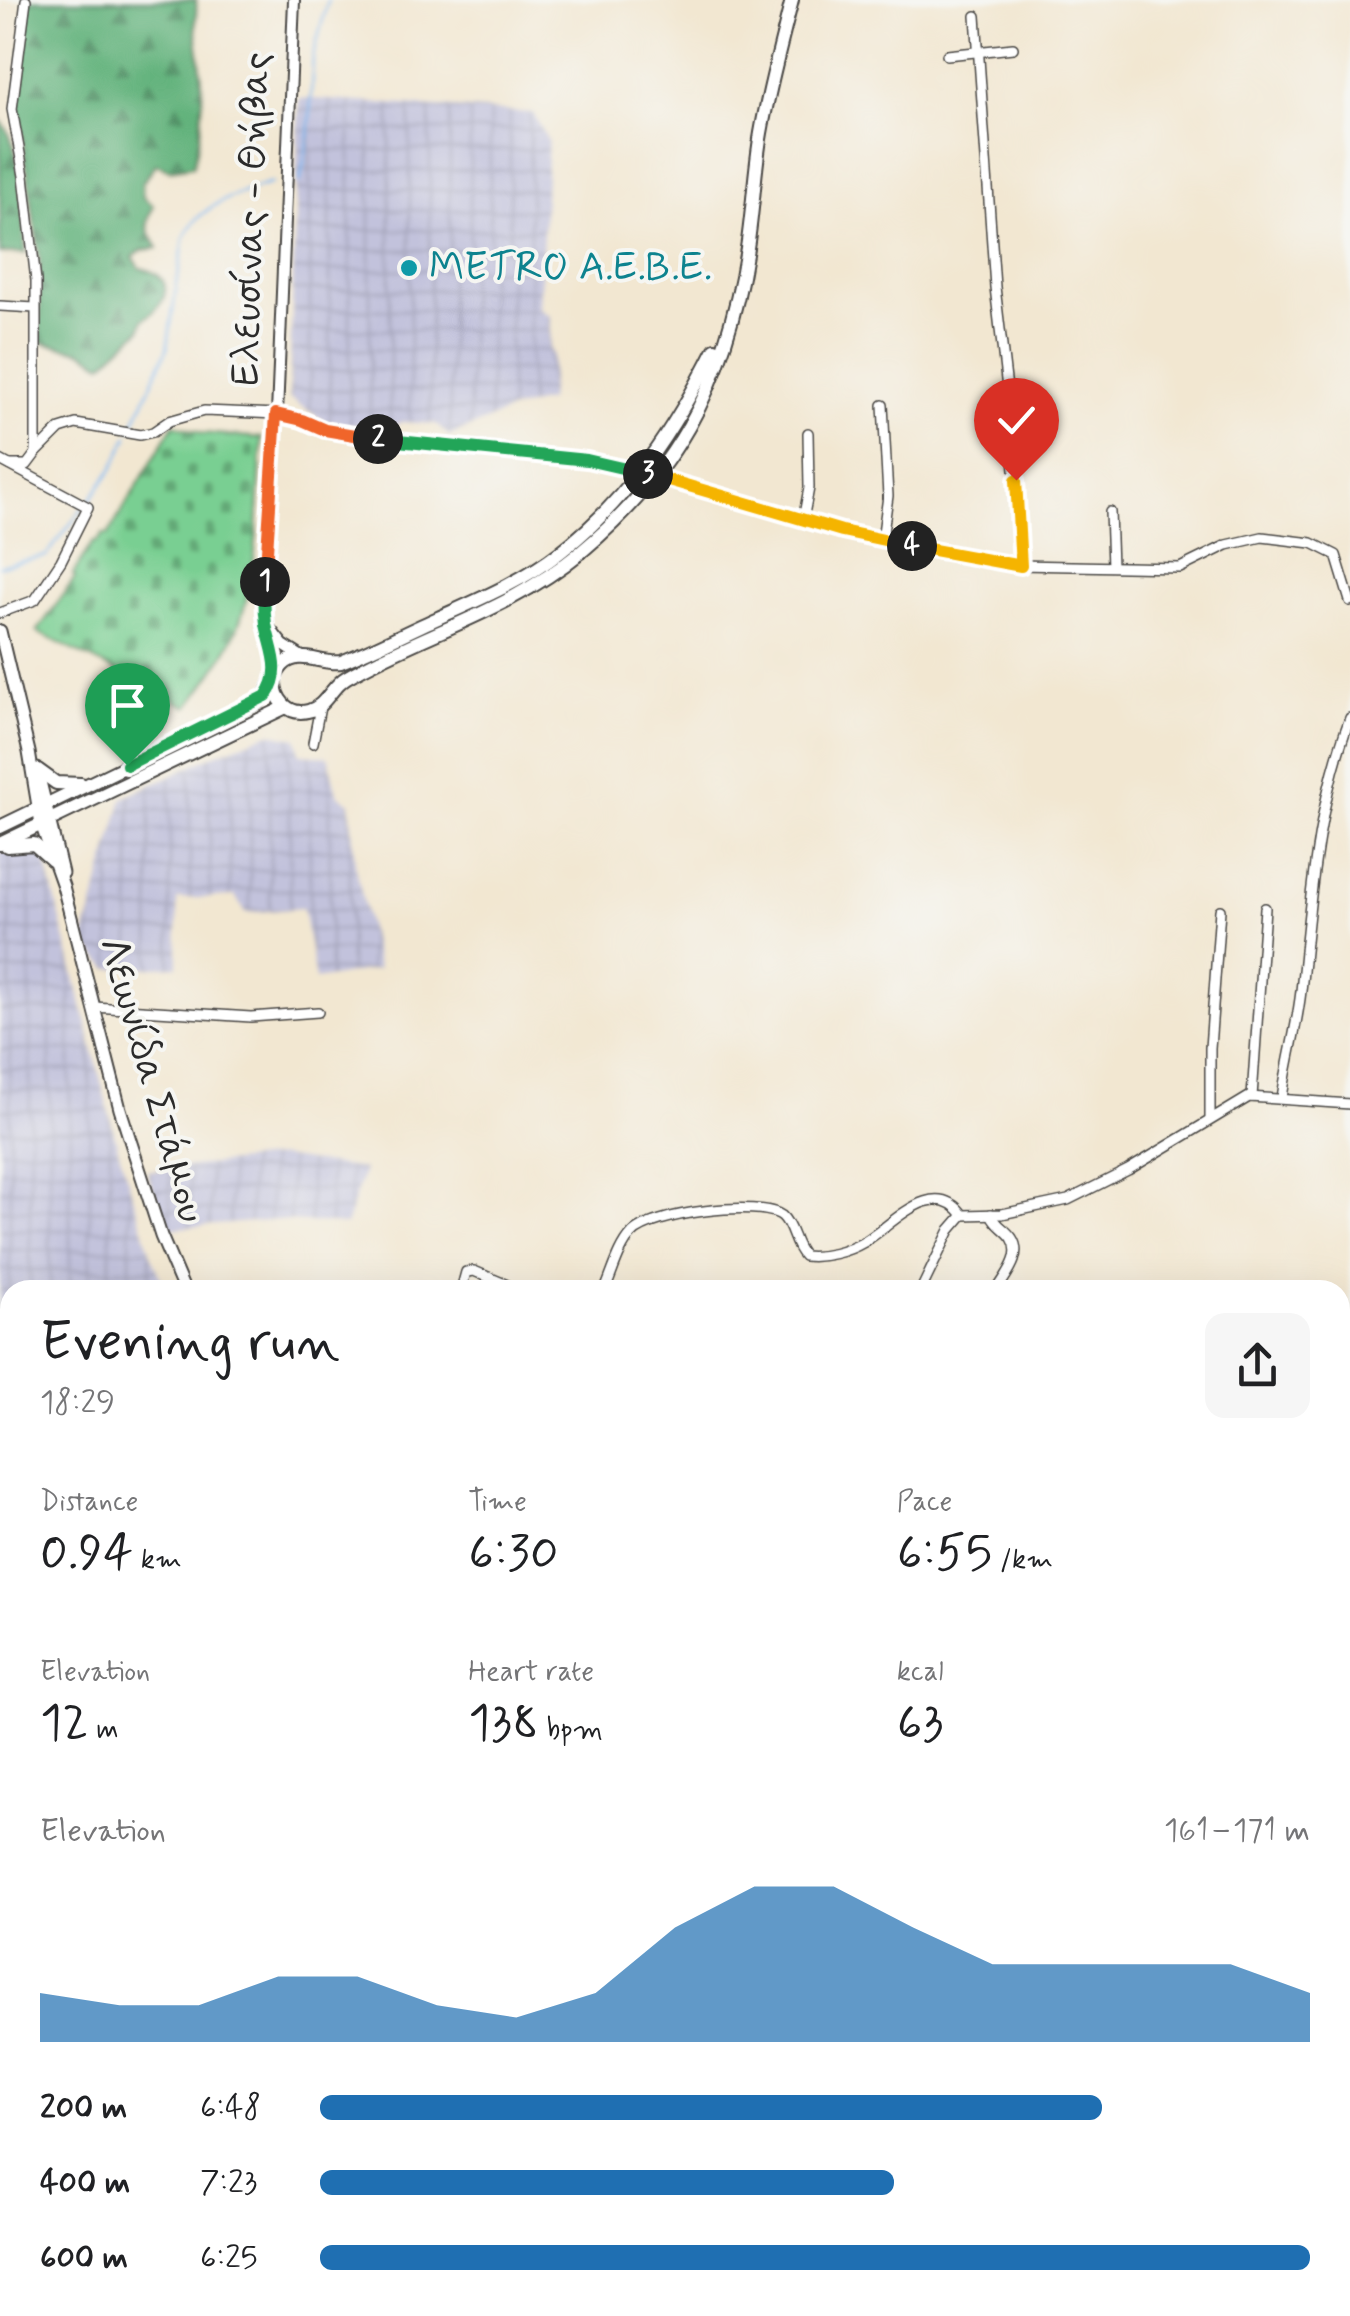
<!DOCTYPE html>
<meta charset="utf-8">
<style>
:root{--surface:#fff;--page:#f6f6f6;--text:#202124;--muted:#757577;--accent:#1f6fb2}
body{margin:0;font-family:Mynerve,sans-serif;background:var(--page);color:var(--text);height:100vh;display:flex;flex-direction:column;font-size:38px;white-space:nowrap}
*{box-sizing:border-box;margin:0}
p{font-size:32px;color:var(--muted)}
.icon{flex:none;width:55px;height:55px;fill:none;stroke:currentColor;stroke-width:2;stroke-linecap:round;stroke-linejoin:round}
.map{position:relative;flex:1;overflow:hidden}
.drawer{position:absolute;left:0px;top:1280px;width:1350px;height:1038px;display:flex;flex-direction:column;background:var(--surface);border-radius:30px 30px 0 0;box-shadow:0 10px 40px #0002}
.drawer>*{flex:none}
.pin{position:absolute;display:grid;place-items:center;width:85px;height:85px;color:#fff;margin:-102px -42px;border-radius:50% 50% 50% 0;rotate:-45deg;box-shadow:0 0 10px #0007}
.pin .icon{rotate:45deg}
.km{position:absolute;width:50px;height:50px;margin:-25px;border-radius:50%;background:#222;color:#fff;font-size:28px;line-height:50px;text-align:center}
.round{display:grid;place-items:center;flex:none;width:105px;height:105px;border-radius:20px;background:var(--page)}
.head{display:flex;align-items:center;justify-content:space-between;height:170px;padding:0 40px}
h1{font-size:55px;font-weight:600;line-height:75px}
.figures{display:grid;grid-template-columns:repeat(3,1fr);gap:15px;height:170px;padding:10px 40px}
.figures div{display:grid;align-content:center}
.figures b{font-size:50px;font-weight:600}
.figures small{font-size:28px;font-weight:400}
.figures p{font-size:28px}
.chart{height:280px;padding:20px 40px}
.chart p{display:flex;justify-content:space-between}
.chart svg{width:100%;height:180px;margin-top:10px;fill:var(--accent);opacity:.7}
ul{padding:0 40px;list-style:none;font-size:32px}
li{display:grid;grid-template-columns:160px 120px 1fr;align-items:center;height:75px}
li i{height:25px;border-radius:12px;background:var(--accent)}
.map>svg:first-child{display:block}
</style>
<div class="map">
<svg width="1350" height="2316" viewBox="0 0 1350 2316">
<defs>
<pattern id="industrial-grid" width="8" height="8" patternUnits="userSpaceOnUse" patternTransform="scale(2.5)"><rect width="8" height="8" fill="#c2c2dc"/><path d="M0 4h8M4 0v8" fill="none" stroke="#a7a7bd"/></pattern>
<pattern id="forest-firs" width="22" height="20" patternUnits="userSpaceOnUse" patternTransform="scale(2.5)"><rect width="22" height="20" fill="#62b27c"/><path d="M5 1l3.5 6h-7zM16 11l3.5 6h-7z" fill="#519166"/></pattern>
<pattern id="cemetery-stones" width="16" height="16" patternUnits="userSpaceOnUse" patternTransform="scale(2.5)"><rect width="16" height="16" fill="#79cf92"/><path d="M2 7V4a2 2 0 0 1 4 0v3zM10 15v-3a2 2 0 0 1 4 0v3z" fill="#63a877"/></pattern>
</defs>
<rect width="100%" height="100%" fill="#f6f6f2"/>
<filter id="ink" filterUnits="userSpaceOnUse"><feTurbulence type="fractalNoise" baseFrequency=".01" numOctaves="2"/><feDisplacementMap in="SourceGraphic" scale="20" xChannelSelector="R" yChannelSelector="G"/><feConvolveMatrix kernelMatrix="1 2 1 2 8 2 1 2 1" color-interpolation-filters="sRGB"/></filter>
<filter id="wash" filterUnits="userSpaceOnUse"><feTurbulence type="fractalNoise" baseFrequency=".0048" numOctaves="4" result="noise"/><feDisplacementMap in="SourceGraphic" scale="40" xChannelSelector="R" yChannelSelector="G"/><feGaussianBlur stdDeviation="2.25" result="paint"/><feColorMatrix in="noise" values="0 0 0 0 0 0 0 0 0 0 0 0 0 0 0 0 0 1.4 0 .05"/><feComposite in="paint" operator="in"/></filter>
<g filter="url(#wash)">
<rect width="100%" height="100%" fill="#f2e7d1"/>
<g fill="url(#industrial-grid)">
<path d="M299 98 533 113 548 141 539 308 551 317 550 349 553 355 549 400 512 410 449 436 437 424 401 422 396 426 329 424 289 398Z"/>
<path d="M269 733 297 738 300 754 328 756 337 793 350 803 355 863 378 969 315 980 303 908 246 913 235 896 177 899 178 966 109 969 83 942 123 798 218 753Z"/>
<path d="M39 833 117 1145 151 1254 166 1290H10V1376L0 1476V852Z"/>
<path d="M280 1157 364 1169 346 1225 276 1220 165 1229 147 1171Z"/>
<path d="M0 1613 10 1616V1838L0 1846Z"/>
</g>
<g fill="url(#forest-firs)" stroke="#466e54" stroke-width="2.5">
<path d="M29 0H196C198 11 194 21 196 32 204 78 206 120 193 166L170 170 156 164 142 183 143 197 154 206C143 224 148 232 158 248L142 250 133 257 140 268C177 276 169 303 143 320L141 329 103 364 81 351 40 342V263L17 99Z"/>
<path d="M0 120C24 145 23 219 26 253H0Z"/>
</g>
<path fill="url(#cemetery-stones)" stroke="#527d5e" stroke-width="2.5" d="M174 424 202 433 262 438C258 497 260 565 240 621 229 653 208 680 188 707L37 632 75 578 73 574 93 542H97L103 534 108 535Z"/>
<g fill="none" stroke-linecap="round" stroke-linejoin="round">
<g stroke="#82baf2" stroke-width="2.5">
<path d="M300 182 309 136 313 56 328 0"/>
<path d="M131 430 167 349 184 239C197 205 239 193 272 183"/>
<path d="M88 503 113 468 128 437"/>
<path d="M0 566 46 556 83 508"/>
</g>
</g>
</g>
<g filter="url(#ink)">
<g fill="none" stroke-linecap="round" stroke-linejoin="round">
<g stroke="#494744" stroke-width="12">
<g id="minor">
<path d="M976 16 995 287 1013 439 1021 565"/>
<path d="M947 55 1013 48"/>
<path d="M0 306 35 308"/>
<path d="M36 453 60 429 76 424 140 435 153 432 169 421 204 411 277 414 349 436 587 459 610 465"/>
<path d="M0 460 88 507 61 561 35 600 0 613"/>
<path d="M10 465H27L36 453V281L24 176 12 109 26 0"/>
<path d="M684 483 842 531 1017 565 1180 568 1227 545 1262 537 1312 543 1336 555 1350 601"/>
<path d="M1110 512 1112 566"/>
<path d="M803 520 809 488 808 433"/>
<path d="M882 540 888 496 883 405"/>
<path d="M313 743 320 707"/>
<path d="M94 1007 251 1017 318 1012"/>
<path d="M1252 1097 1265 908"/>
<path d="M1282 1098C1287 1062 1297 1027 1301 991 1311 895 1316 809 1350 718"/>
<path d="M1210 1119V1048L1220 910"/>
<path d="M991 1214C996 1226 1005 1228 1012 1238 1024 1256 1005 1276 997 1290"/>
<path d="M461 1290 466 1272 474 1271 519 1290"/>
<path d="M605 1290C613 1272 619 1248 632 1234 650 1213 761 1199 782 1216 793 1226 793 1245 804 1256 823 1258 847 1252 864 1242 893 1225 933 1175 963 1215"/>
<path d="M921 1290 950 1230 963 1215 1002 1214 1068 1200 1128 1170 1249 1097 1350 1104"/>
<path d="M0 1604 10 1610"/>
<path d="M0 1872 10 1867"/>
<path d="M2 1902 10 1999"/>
<path d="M0 2221H10"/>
<path d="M64 2308V2316"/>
<path d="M159 2308 160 2316"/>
<path d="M450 2308 451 2316"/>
<path d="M607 2308 609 2316"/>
<path d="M816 2308 822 2316"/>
<path d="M874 2308 887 2316"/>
<path d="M1266 2308V2316"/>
<path d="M484 2316 505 2308"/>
<path d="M632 2316 647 2308"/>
<path d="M856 2316 869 2308"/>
<path d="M896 2316H915"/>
</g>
</g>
<g stroke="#494744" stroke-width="14">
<g id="tertiary">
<path d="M270 629 283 645 302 657"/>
<path d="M277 674 264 603 277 414 294 0"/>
</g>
</g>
<g stroke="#494744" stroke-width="15">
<g id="secondary">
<path d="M0 631 29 752 41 824 63 886 120 1109 161 1236 184 1290"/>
<path d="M37 769 62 873"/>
<path d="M289 2308 290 2316"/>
<path d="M298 2308V2316"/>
<path d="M728 2308 731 2316"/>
</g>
</g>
<g stroke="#494744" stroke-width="16">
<g id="primary">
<path d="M275 681C275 699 288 716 308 711 326 707 331 686 347 677 427 631 507 613 581 552 624 516 661 475 689 426 718 376 737 311 746 254 753 214 754 173 761 133 769 88 781 44 792 0"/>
<path d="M38 770 56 783 81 784"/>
<path d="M0 827 260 701C272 690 273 675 283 665 299 649 322 665 341 662 374 649 406 632 438 618 480 599 523 581 559 553 628 501 676 426 715 349"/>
<path d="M0 844 286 707"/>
<path d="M7 846 34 844 52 860"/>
</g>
</g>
<use href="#minor" stroke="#fff" stroke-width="9"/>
<use href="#tertiary" stroke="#fff" stroke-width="10"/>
<use href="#secondary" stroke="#fff" stroke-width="11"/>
<use href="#primary" stroke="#fff" stroke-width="12"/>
<g stroke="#494744" stroke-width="12" stroke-linecap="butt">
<path id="minor-bridge" d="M610 465 684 483"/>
</g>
<use href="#minor-bridge" stroke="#fff" stroke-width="9"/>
</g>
</g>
<g fill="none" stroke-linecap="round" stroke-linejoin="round" filter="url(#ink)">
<g stroke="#fff" stroke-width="20">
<path id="split-1" d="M127 765 266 696C284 670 271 651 266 624 264 610 264 596 265 582"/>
</g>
<g stroke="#fff" stroke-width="20">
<path id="split-2" d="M265 582 276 414 302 420 325 430 378 439"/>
</g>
<g stroke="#fff" stroke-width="20">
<path id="split-3" d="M378 439 587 460 648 474"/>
</g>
<g stroke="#fff" stroke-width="20">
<path id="split-4" d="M648 474 842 531 912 546"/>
</g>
<g stroke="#fff" stroke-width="20">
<path id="split-5" d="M912 546 1021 566 1016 480"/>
</g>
<use href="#split-1" stroke="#22a559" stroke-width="12"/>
<use href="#split-2" stroke="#f0652b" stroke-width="12"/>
<use href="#split-3" stroke="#22a559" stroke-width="12"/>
<use href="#split-4" stroke="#f5b400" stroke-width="12"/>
<use href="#split-5" stroke="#f5b400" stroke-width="12"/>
</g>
<circle fill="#0f9aa8" stroke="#f6f6f2" stroke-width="4" cx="409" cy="268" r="10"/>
<g text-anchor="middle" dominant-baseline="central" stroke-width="8" stroke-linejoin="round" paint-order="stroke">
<g font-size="40" fill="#2b2b2b" stroke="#f6f6f2">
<text transform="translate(252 219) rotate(-88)">Ελευσίνας - Θήβας</text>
<text transform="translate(151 1080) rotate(74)">Λεωνίδα Στάμου</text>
</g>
<g font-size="40" fill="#0d838f" stroke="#f6f6f2" text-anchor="start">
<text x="429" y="268">METRO Α.Ε.Β.Ε.</text>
</g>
</g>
</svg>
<div class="pin" style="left:127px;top:765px;background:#1e9e55"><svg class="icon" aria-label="arrive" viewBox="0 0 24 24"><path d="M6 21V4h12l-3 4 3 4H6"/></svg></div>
<div class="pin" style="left:1016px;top:480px;background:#d93025"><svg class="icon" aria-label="check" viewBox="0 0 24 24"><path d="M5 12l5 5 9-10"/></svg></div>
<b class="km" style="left:265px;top:582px">1</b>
<b class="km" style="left:378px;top:439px">2</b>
<b class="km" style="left:648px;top:474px">3</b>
<b class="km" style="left:912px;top:546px">4</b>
<section class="drawer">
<div class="head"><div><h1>Evening run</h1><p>18:29</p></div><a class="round"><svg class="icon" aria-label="share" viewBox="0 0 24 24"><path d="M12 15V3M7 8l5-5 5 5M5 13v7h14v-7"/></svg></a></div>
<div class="figures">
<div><p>Distance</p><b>0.94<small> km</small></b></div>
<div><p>Time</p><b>6:30</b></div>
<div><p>Pace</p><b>6:55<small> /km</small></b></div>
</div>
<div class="figures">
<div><p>Elevation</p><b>12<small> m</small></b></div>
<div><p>Heart rate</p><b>138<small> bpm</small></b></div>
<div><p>kcal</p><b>63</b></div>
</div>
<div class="chart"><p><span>Elevation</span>161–171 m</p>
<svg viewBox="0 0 160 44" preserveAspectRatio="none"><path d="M0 44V32L10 35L20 35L30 28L40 28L50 35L60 38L70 32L80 16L90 6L100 6L110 16L120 25L130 25L140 25L150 25L160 32V44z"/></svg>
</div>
<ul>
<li><b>200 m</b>6:48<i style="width:79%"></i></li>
<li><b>400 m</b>7:23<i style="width:58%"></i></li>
<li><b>600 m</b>6:25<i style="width:100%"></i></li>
</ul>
</section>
</div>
